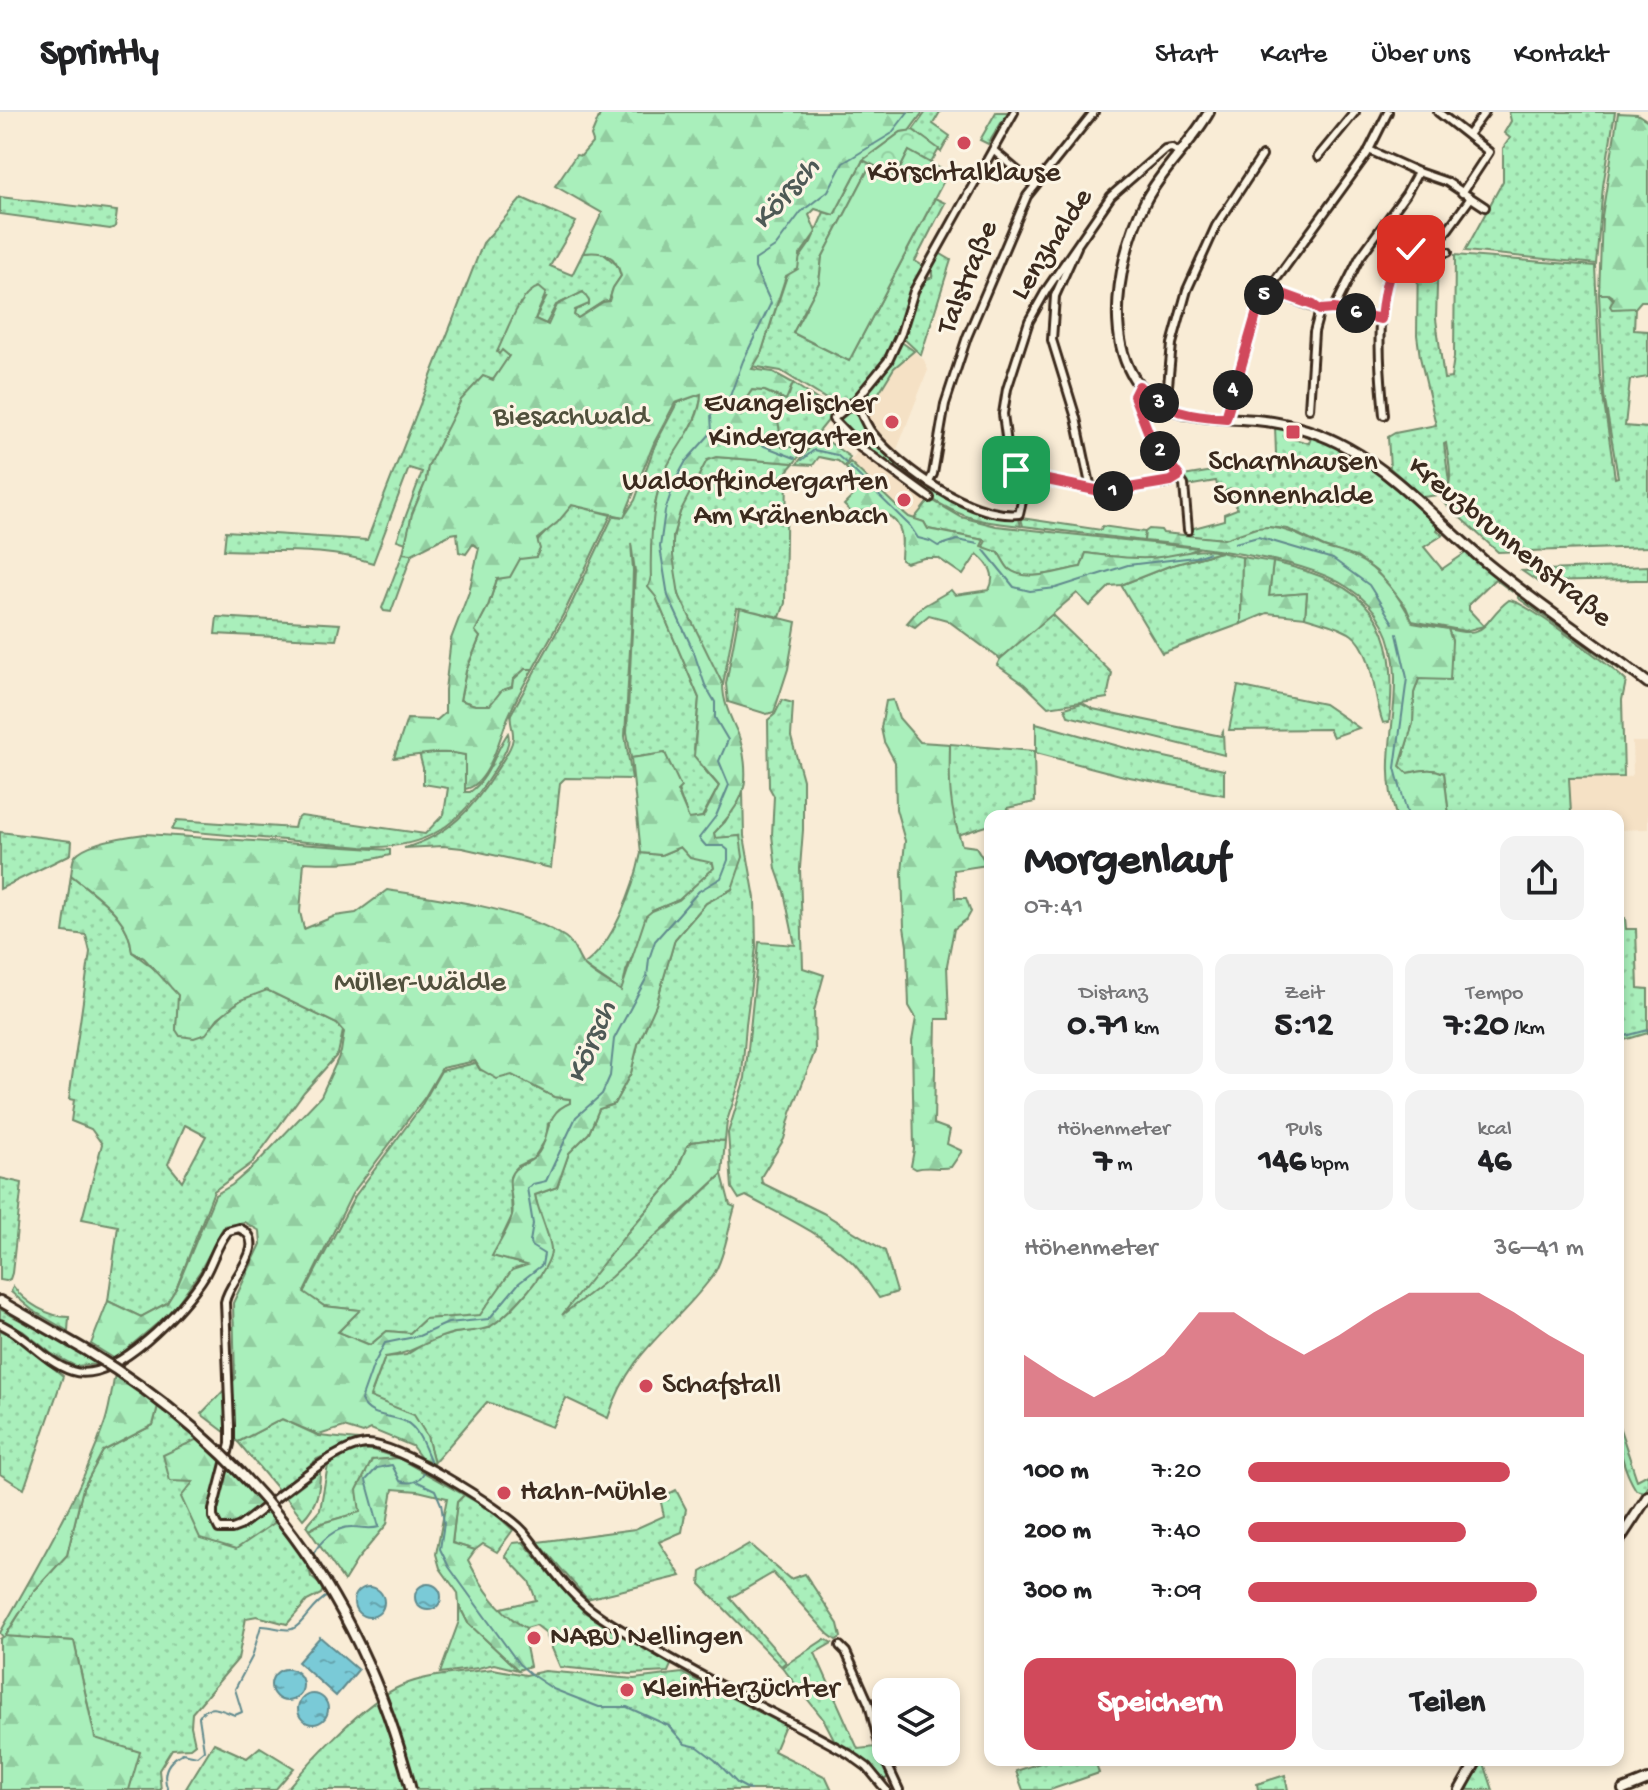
<!DOCTYPE html>
<html lang="de">
<meta charset="utf-8">
<style>
:root{--surface:#fff;--page:#f2f2f2;--text:#202124;--muted:#757577;--line:#e0e0e0;--accent:#d1495b}
body{margin:0;font-family:"Gochi Hand",sans-serif;background:var(--page);color:var(--text);height:100vh;display:flex;flex-direction:column;font-size:30px;white-space:nowrap}
*{box-sizing:border-box;margin:0}
p{font-size:26px;color:var(--muted)}
.icon{flex:none;width:44px;height:44px;fill:none;stroke:currentColor;stroke-width:2;stroke-linecap:round;stroke-linejoin:round}
.map{position:relative;flex:1;overflow:hidden}
.drawer{position:absolute;left:984px;top:698px;width:640px;height:956px;display:flex;flex-direction:column;background:var(--surface);border-radius:16px;box-shadow:0 4px 12px #0003}
.drawer>*{flex:none}
.buttons{position:absolute;left:872px;top:1566px;display:grid;gap:16px}
.buttons a{display:grid;place-items:center;width:88px;height:88px;border-radius:16px;background:var(--surface);box-shadow:0 4px 12px #0003;font-size:40px}
.pin{position:absolute;display:grid;place-items:center;width:68px;height:68px;color:#fff;margin:-34px;border-radius:16px;box-shadow:0 4px 12px #0006}
.km{position:absolute;width:40px;height:40px;margin:-20px;border-radius:50%;background:#222;color:#fff;font-size:22px;line-height:40px;text-align:center}
.round{display:grid;place-items:center;flex:none;width:84px;height:84px;border-radius:16px;background:var(--page)}
.overview{display:flex;align-items:center;justify-content:space-between;height:136px;padding:0 40px}
h1{font-size:44px;font-weight:700;line-height:60px}
.stats{display:grid;grid-template-columns:repeat(3,1fr);gap:12px;height:136px;padding:8px 40px}
.stats div{display:grid;align-content:center;border-radius:16px;background:var(--page);text-align:center}
.stats b{font-size:34px;font-weight:700}
.stats small{font-size:22px;font-weight:400}
.stats p{font-size:22px}
.chart{height:224px;padding:16px 40px}
.chart p{display:flex;justify-content:space-between}
.chart svg{width:100%;height:144px;margin-top:8px;fill:var(--accent);opacity:.7}
.action{display:flex;gap:16px;margin-top:auto;padding:16px 40px}
.action a{flex:1;height:92px;border-radius:16px;background:var(--accent);color:#fff;font-size:32px;font-weight:700;line-height:92px;text-align:center}
.action a+a{background:var(--page);color:var(--text)}
ul{padding:0 40px;list-style:none;font-size:26px}
li{display:grid;grid-template-columns:128px 96px 1fr;align-items:center;height:60px}
li i{height:20px;border-radius:10px;background:var(--accent)}
header{display:flex;align-items:center;gap:48px;box-sizing:border-box;height:112px;padding:0 40px;background:var(--surface);border-bottom:2px solid var(--line)}
header strong{font-size:38px}
nav{display:flex;gap:44px;margin-inline-start:auto;font-size:28px}
.map>svg:first-child{display:block}
</style>
<header>
<strong>Sprintly</strong>
<nav><a>Start</a><a>Karte</a><a>Über uns</a><a>Kontakt</a></nav>
</header>
<div class="map">
<svg width="1648" height="1678" viewBox="0 0 1648 1678">
<defs>
<pattern id="grass-dots" width="8" height="8" patternUnits="userSpaceOnUse" patternTransform="scale(2)"><rect width="8" height="8" fill="#a9efbb"/><path d="M2 2h.1M6 6h.1" fill="none" stroke="#92cda0" stroke-width="1.8" stroke-linecap="round"/></pattern>
<pattern id="forest-firs" width="22" height="20" patternUnits="userSpaceOnUse" patternTransform="scale(2)"><rect width="22" height="20" fill="#a9efbb"/><path d="M5 1l3.5 6h-7zM16 11l3.5 6h-7z" fill="#92cda0"/></pattern>
<pattern id="park-crowns" width="20" height="18" patternUnits="userSpaceOnUse" patternTransform="scale(2)"><rect width="20" height="18" fill="#a9efbb"/><path d="M2 6a3 3 0 1 1 6 0M12 15a3 3 0 1 1 6 0" fill="none" stroke="#92cda0"/></pattern>
<pattern id="water-ripples" width="26" height="14" patternUnits="userSpaceOnUse" patternTransform="scale(2)"><rect width="26" height="14" fill="#7acad7"/><path d="M2 4q2-2 4 0t4 0M15 11q2-2 4 0t4 0" fill="none" stroke="#65a4ae"/></pattern>
</defs>
<rect width="100%" height="100%" fill="#f9ecd6"/>
<filter id="ink" filterUnits="userSpaceOnUse"><feTurbulence type="fractalNoise" baseFrequency=".0125" numOctaves="2"/><feDisplacementMap in="SourceGraphic" scale="16" xChannelSelector="R" yChannelSelector="G"/><feConvolveMatrix kernelMatrix="1 2 1 2 8 2 1 2 1" color-interpolation-filters="sRGB"/></filter>
<g filter="url(#ink)">
<g fill="#f5e1c5">
<path d="M914 239 924 248 928 258 896 340 874 319 867 300 894 256Z"/>
<path d="M859 337 929 389 914 407 895 394 850 350Z"/>
<path d="M1632 630H1648V717L1618 718V704H1557L1571 701 1568 666 1629 665 1633 662Z"/>
</g>
<g fill="url(#grass-dots)" stroke="#728c6c" stroke-width="2" fill-rule="evenodd">
<path d="M926 0H940L933 12 950 24 941 40 913 18Z"/>
<path d="M996 0H1008L988 32 980 28Z"/>
<path d="M1509 0H1615L1603 74 1596 152 1465 139 1503 69V36L1510 26 1504 21 1511 9Z"/>
<path d="M863 48 871 52 822 146 819 171 793 221 849 249 935 86 945 91 915 149 923 154 884 251 853 288 839 295 781 259 752 254 761 241 787 164 811 130 824 100 834 103Z"/>
<path d="M0 85 117 99 115 115 110 117 0 102Z"/>
<path d="M522 86 576 110 550 154 572 163 583 141 600 139 617 153 621 164 613 176 609 189 603 190 578 206 574 203 575 198 588 192 583 180 556 193 546 212 535 207 546 186 520 191 502 238 510 243 493 268 483 265 461 288 427 359 426 369 412 402 406 431 397 428 422 360 409 356 373 451C328 435 272 440 224 438L226 419 367 428 483 131Z"/>
<path d="M1418 139 1438 142 1436 207 1444 267 1451 266 1454 245 1455 143 1595 154 1600 264 1615 366 1618 365 1604 283 1599 182H1608L1620 195 1635 196 1634 218 1648 219V265L1630 268 1625 314 1648 316V435L1498 440 1442 389C1455 372 1449 352 1446 331L1444 332 1449 370 1445 382 1423 385 1390 356 1388 325 1395 321 1436 313 1420 245 1417 223Z"/>
<path d="M941 142 951 148 921 243 902 225 916 182 923 169 932 165V153L937 143Z"/>
<path d="M900 229 914 239 894 256 867 300H863L861 287Z"/>
<path d="M793 271 835 300 809 332 803 327 796 335 781 336 777 301 751 292 741 305 736 300 752 278 765 279 780 287 789 283Z"/>
<path d="M702 281C697 319 668 347 657 383 649 410 658 449 648 475L656 484 699 586 694 637 701 654 719 674 702 705 689 708 665 641 631 646 627 620 635 459 631 431 633 458 631 520 625 624 632 667 565 666 560 671 551 756 462 736 443 734 404 736C448 724 473 697 496 659 502 649 512 637 513 626 514 616 509 611 511 602L567 501 613 404 624 405 635 388 655 333 677 291Z"/>
<path d="M1275 314 1287 318 1286 325 1309 331 1311 326 1305 324 1306 321C1359 342 1397 377 1439 415L1437 418 1443 423 1424 435 1442 457 1467 440 1510 474 1511 479 1495 467 1469 492V498L1484 514 1465 519 1412 509 1406 495 1376 459 1358 446 1324 435 1288 417 1268 415 1224 427 1190 424V417L1224 408V402L1237 397 1231 377 1219 381 1216 369 1187 374 1183 364 1273 349 1276 342Z"/>
<path d="M819 323 850 345 845 355 838 349 819 345 813 353 797 352Z"/>
<path d="M716 345 794 351 787 359 785 491 780 505 737 496 723 573C698 531 665 474 674 422 679 395 693 372 707 348Z"/>
<path d="M930 387 961 405 996 414 1198 436C1166 453 1120 446 1086 441L1081 455C1059 458 1028 472 1009 457 1005 453 1001 444 998 440L982 436 986 429 984 428 928 417 924 410 914 407Z"/>
<path d="M572 393 611 403 564 501 533 557H525L513 568 512 575 502 579 490 593H475L460 588 466 559 480 525 474 520 488 494 497 467 520 447Z"/>
<path d="M1021 406 1101 418 1102 414 1145 420 1144 429 1023 414Z"/>
<path d="M1220 440 1242 445 1241 512 1162 541 1121 473 1169 454Z"/>
<path d="M403 441 412 442 391 500 384 499 382 496Z"/>
<path d="M1273 450C1370 472 1401 509 1389 610L1383 611C1373 585 1374 539 1352 523 1339 514 1320 510 1305 505L1307 481 1269 484Z"/>
<path d="M1648 454V468H1636L1538 470 1522 459Z"/>
<path d="M1518 481 1630 562V565L1518 486Z"/>
<path d="M1509 488C1525 489 1612 555 1626 569L1622 588 1624 665 1569 666 1571 701 1557 704H1449L1444 661C1430 655 1420 659 1407 661L1400 654 1413 611 1414 581 1419 567 1452 529 1448 517C1490 528 1482 508 1509 488Z"/>
<path d="M1051 502 1112 561 1107 586 1048 595 1024 572 997 553 1000 547Z"/>
<path d="M217 505 340 512 336 528 215 522Z"/>
<path d="M1238 574 1324 592 1359 616 1333 625 1329 617 1229 618Z"/>
<path d="M782 588 793 591 791 625 803 668V718L800 756 803 856 824 863 814 899 815 939 791 1001 784 1027 761 1065 762 1071 823 1101 885 1139 897 1180 879 1186C870 1174 862 1160 852 1150 821 1121 783 1104 746 1084L739 1087 732 1076 728 1021 745 966 759 830 795 833 784 780 776 757 772 723 774 684 769 675 768 608 775 602Z"/>
<path d="M1082 591 1093 597 1221 624 1223 620 1224 643 1068 604 1065 596Z"/>
<path d="M1036 611 1133 638 1224 658V683L1124 664 1036 641Z"/>
<path d="M508 621C512 633 500 648 493 660 460 713 427 738 362 735L172 718 177 708 294 716 296 708 301 704 425 722 444 702 448 676 423 672V656L419 641H455L466 643 465 680H470C490 666 495 639 508 621Z"/>
<path d="M950 632 1034 639 1035 690 1007 696 1009 704H990V713L958 723 948 680Z"/>
<path d="M743 679 744 724 755 786 756 835 746 912 742 963 727 1009 725 1029 706 1028 692 1030 687 1034 673 1068 628 1120 666 1116 722 1062 730 1093 735 1095C729 1114 723 1152 711 1166 671 1219 630 1237 608 1306L566 1286 552 1315 487 1290 434 1351 427 1324 370 1286 385 1245 406 1243 430 1228 455 1221 489 1216 534 1170 539 1103 535 1083 557 1075 569 1041 589 1021 599 997 614 992 631 961 638 932 656 892 675 827 706 791 732 777 740 724 715 727 714 721 725 710Z"/>
<path d="M0 720 72 729 71 742 0 777Z"/>
<path d="M680 735 713 751 714 756 679 788 652 799 626 859 622 880 583 853C613 834 634 775 641 741L661 743Z"/>
<path d="M71 763C97 785 129 803 132 840L160 861 179 883 176 918 205 922C220 903 242 881 267 878L337 912 343 919 338 942 304 980 252 1051 214 1079 177 1175 167 1191 141 1205 108 1189 118 1114 82 1107 102 1032 91 1017 71 1009 74 988 69 987 90 840 86 823 63 820ZM185 1013 206 1024 182 1069 168 1052Z"/>
<path d="M1618 806H1625L1626 817H1636L1638 876 1648 877V921L1618 930Z"/>
<path d="M476 951 480 958 512 963 554 985 570 987V991L548 1012 546 1027 533 1047 518 1054 510 1065 512 1104 493 1144 528 1153 512 1159 480 1204 425 1207 410 1221 387 1219 370 1233 338 1220 359 1198 324 1194 304 1181 355 1084 420 996 441 959Z"/>
<path d="M0 1066 22 1071 12 1161 10 1167 6 1169 0 1168Z"/>
<path d="M13 1174C25 1191 49 1205 69 1205L68 1219 32 1198 11 1180Z"/>
<path d="M0 1197 100 1252 75 1254 52 1242 23 1219 0 1208Z"/>
<path d="M0 1218 16 1225 63 1264 24 1377 0 1362Z"/>
<path d="M159 1290 202 1325 193 1370 280 1407 306 1441 311 1465 324 1476 321 1482 307 1489 287 1512 257 1504 246 1506 238 1547 192 1601 191 1614 195 1632 190 1636 172 1637 159 1658 161 1678H129V1674L95 1626 74 1529 5 1525 33 1480 67 1443 83 1376 103 1339 153 1313Z"/>
<path d="M282 1307 319 1324 359 1328 317 1347 279 1379 238 1330Z"/>
<path d="M1618 1311 1637 1368 1648 1362V1375L1644 1380 1636 1378C1623 1357 1618 1335 1618 1311Z"/>
<path d="M355 1338H372L398 1346 372 1349 361 1400 322 1411 309 1418 306 1414 320 1398 328 1353Z"/>
<path d="M676 1378 686 1397 682 1420 659 1430 681 1464 587 1487 538 1430 635 1417 664 1404 660 1386Z"/>
<path d="M464 1383 492 1399 513 1418 497 1440 483 1432 475 1438 452 1431 457 1390Z"/>
<path d="M523 1430 584 1500 671 1553 668 1560 630 1562 560 1555 545 1520 536 1513 526 1516 509 1506 501 1496 536 1488 529 1469 505 1444 513 1431Z"/>
<path d="M749 1432 790 1467 805 1462 838 1512 841 1525 836 1528 828 1522 773 1461 730 1486 786 1550 781 1554 700 1472 701 1460Z"/>
<path d="M459 1493 468 1511 518 1558 494 1552 478 1556 440 1561 459 1509Z"/>
<path d="M825 1527 832 1531 815 1541 858 1637 876 1635 888 1665 884 1668 857 1642 836 1631 824 1608 782 1555Z"/>
<path d="M493 1557 526 1563 545 1559 634 1567 682 1561 785 1613 774 1639 826 1665 832 1678H286C311 1648 365 1589 401 1574 428 1562 464 1561 493 1557Z"/>
<path d="M214 1631 247 1646 260 1635 294 1656 275 1678H185Z"/>
<path d="M1049 1648H1095L1099 1661 1050 1678H1023L1016 1659Z"/>
<path d="M1483 1648 1493 1678H1465L1466 1676Z"/>
<path d="M1285 1663 1288 1678H1258L1257 1672Z"/>
</g>
<g fill="url(#forest-firs)" stroke="#728c6c" stroke-width="2" fill-rule="evenodd">
<path d="M601 0H923L909 19 901 20 863 48 834 103 815 97 809 103 816 120 800 143 798 157 786 164 761 242 752 257 773 260 793 271 786 288 765 279 752 278 737 300 741 304 757 289 772 292 777 301 782 335H796L803 327 809 332 794 351 716 345 707 348 680 400 673 424V444L679 483 723 573C723 591 731 606 738 622 744 637 748 663 743 679 739 694 724 710 714 721L715 726 740 724 743 745 732 777 706 791 675 827 656 893 638 932 631 961 614 992 599 997 589 1021 569 1041 557 1075 535 1083C538 1099 550 1124 551 1137 552 1157 508 1204 491 1214 482 1220 465 1219 454 1221 428 1227 413 1242 385 1245L370 1285 414 1303 427 1324 434 1351 421 1346 412 1334 371 1317 363 1321 344 1315 319 1323 282 1307 238 1330 201 1302 235 1267 233 1191 261 1132 260 1119 244 1110 224 1114 201 1158 172 1199 115 1247 91 1232 108 1189 141 1205 167 1191 177 1175 215 1083 232 1073 255 1053 321 984 341 940 344 920 337 912 267 878 241 888 218 906 206 922 194 926 180 924 176 918 178 883 144 846 132 840C129 803 97 785 71 763 72 758 72 748 75 744 85 730 129 724 145 722L390 738V743C359 751 336 752 304 750L300 800 304 817 335 804 356 801 387 778C439 786 521 796 565 825 574 831 576 842 582 851 590 862 610 871 621 879L646 804 652 799 679 788 714 756 713 751 690 746 680 735 661 743 641 741 631 646 665 641 681 675 677 679 689 707 703 705 719 674 694 644 699 586 656 485 648 475 651 468C650 434 651 393 664 361 675 335 701 311 701 282L675 291 654 331 624 405 572 393 558 410 537 427 540 437 536 445 520 447 510 465 497 467 488 494 475 519 480 525 466 559 460 588 475 593H490L502 578 512 575 513 568 525 557H533C524 572 516 587 509 603 500 622 490 674 465 677V643C441 637 418 644 394 646L407 607 437 608 445 601V578L451 527 469 480 479 436 473 432 466 442 459 440 457 421 451 422 412 442 403 441 412 402 426 369 428 354 461 288 483 264 493 268 509 244 502 238 499 242 497 240C506 222 519 180 539 175L546 181 535 207 548 213 557 193 583 180 589 189V192L575 198 574 203 578 206 603 190 609 189 613 176 621 164C616 141 602 139 583 141L602 101 555 74 576 43 581 44 593 30 591 24ZM475 949 480 957 497 967 512 963 554 985 570 987V991C541 1002 552 1030 534 1046 525 1054 513 1053 510 1066 508 1078 515 1092 512 1104 509 1117 498 1132 492 1144L527 1153 512 1158 480 1203 425 1207 410 1221 387 1219 370 1233 338 1220 360 1198 324 1194 304 1180 352 1082 425 985 442 956Z"/>
<path d="M1618 1 1637 2 1648 9V189H1641L1635 196 1612 197 1610 194 1614 186 1608 182H1599L1602 104Z"/>
<path d="M852 295H855L868 321 947 385 977 399 1019 406 1021 414C1005 412 988 411 972 406 930 394 868 341 838 309Z"/>
<path d="M850 350 895 393 909 405 924 410 928 417 984 428 981 434 998 440C1001 444 1005 453 1009 457 1028 472 1059 458 1081 455L1086 441C1107 444 1129 447 1150 446 1175 445 1196 434 1220 440L1169 454 1121 473 1110 474 1090 494 1077 481 1000 547 947 508 929 503 915 515 907 511 920 496 951 478 955 483 989 478C997 463 989 452 977 442L963 463 938 446H924L906 451 901 448C901 437 904 425 899 415 891 398 867 396 852 401L844 393 852 385 856 369 846 356Z"/>
<path d="M1268 415C1289 417 1302 425 1321 434 1332 439 1345 440 1356 446 1379 456 1403 489 1413 511L1448 517 1452 529 1450 568 1419 567 1414 581 1413 611 1400 654 1407 661C1420 659 1430 655 1444 661L1449 704H1396C1380 649 1396 618 1395 565 1394 476 1320 456 1247 443 1212 437 1179 432 1144 429L1145 420 1149 417 1161 418 1163 421 1224 427 1256 416Z"/>
<path d="M1242 445 1273 450 1269 484 1307 481 1305 505 1267 501 1241 512Z"/>
<path d="M740 496 796 510 788 557 774 600 767 602 728 590 726 572Z"/>
<path d="M893 588 899 606 920 630 950 632C949 670 949 696 962 733L976 735 987 753 954 758 955 786H966L971 800 967 807 954 817 947 853 949 907H936L934 1012 950 1018 947 1032 962 1039 951 1055C939 1058 929 1053 916 1057L911 1054 914 1038 912 929 916 906 909 894 907 834 904 815 902 761 905 729 896 697 895 650 884 630 881 616 886 589Z"/>
<path d="M706 1028 725 1029 722 1062 611 1165 562 1203 628 1120 673 1068 687 1034 692 1030Z"/>
<path d="M115 1262 159 1290 153 1313 103 1339 83 1376 67 1443 33 1480 5 1524 74 1529 95 1626 140 1640 129 1678H0V1527L3 1525 0 1521C38 1453 80 1384 105 1310 110 1295 112 1277 115 1262Z"/>
<path d="M202 1325 280 1407 236 1437 200 1426 181 1385 193 1370 170 1369 163 1343Z"/>
<path d="M398 1346 464 1383 457 1390 452 1431 475 1438 468 1448C482 1475 499 1501 526 1516L524 1525 530 1554 518 1558 468 1511 459 1493 458 1481 440 1456 436 1442 447 1386 418 1379 393 1377 387 1412 357 1448 344 1469 309 1418 322 1411 360 1400 357 1378 372 1348Z"/>
<path d="M320 1359C320 1378 317 1393 303 1407L286 1385Z"/>
</g>
<path fill="url(#park-crowns)" stroke="#728c6c" stroke-width="2" d="M913 18 939 37 931 51 909 39 896 65 863 48 901 20Z"/>
<path fill="#a9efbb" stroke="#728c6c" stroke-width="2" d="M909 39 948 61 849 249 793 221 819 171 822 146 871 52 896 65Z"/>
<g fill="url(#water-ripples)" stroke="#618a8d" stroke-width="2">
<circle cx="428" cy="1485" r="13"/>
<circle cx="369" cy="1490" r="15"/>
<path d="M320 1525 358 1558 336 1584 298 1550Z"/>
<circle cx="287" cy="1573" r="16"/>
<circle cx="313" cy="1597" r="15"/>
</g>
<g fill="none" stroke-linecap="round" stroke-linejoin="round">
<g stroke="#618a8d" stroke-width="2">
<path d="M713 321 732 327 758 329 764 334 795 346"/>
<path d="M802 348 814 338 837 343 846 351"/>
<path d="M850 355 910 414 918 426 930 429 938 434 957 428 978 432"/>
<path d="M1235 431 1258 425 1333 447 1369 473 1393 511"/>
<path d="M984 438 1014 475 1030 479 1056 476 1128 453 1195 445 1208 441"/>
<path d="M1397 522 1407 566 1395 656 1408 704"/>
<path d="M1618 926 1648 918"/>
<path d="M418 1370 435 1378 441 1392 444 1411 440 1437 449 1455 519 1552 532 1563 553 1577 599 1595H627L669 1614 685 1632 698 1635 715 1648 737 1671 750 1678"/>
<path d="M312 1445C318 1430 336 1414 353 1415 363 1415 369 1418 379 1415L366 1368 377 1356 392 1353 400 1369C418 1375 424 1363 430 1348 425 1336 418 1316 406 1310 391 1302 370 1307 361 1288L373 1254 385 1231 419 1224 448 1211 489 1207 519 1171 542 1153 544 1142 531 1134 530 1130 533 1112 527 1076 533 1072 546 1069 576 1005 602 982 610 964 614 927 647 865 649 847 655 829 699 779 721 766 728 748V738L723 734H706L699 726 716 704 729 673 719 649 728 628 715 606V590L705 573 693 538 668 484 660 435 665 399 675 369 686 349 712 320 711 303 727 292 743 249 771 191 755 156V148L775 135 801 100 828 79 843 51 891 22 908 0"/>
<path d="M168 1678C161 1661 167 1649 183 1641L197 1644 204 1638 199 1605C207 1590 221 1598 235 1603L242 1600 235 1577 252 1545 261 1514C271 1513 282 1520 292 1517 303 1514 311 1492 329 1483"/>
</g>
<g stroke="#3b2a1e" stroke-width="12">
<g id="minor">
<path d="M1438 0 1489 40 1462 81"/>
<path d="M1468 23 1485 0"/>
<path d="M993 38 1034 73"/>
<path d="M1369 38 1418 60 1447 70 1485 95"/>
<path d="M1318 45 1355 0"/>
<path d="M1077 135 1055 184 1052 228 1076 306 1091 377"/>
<path d="M1432 139 1470 87"/>
<path d="M1269 177 1320 198 1334 197 1381 207"/>
<path d="M1334 197 1360 145 1406 82 1418 60"/>
<path d="M1139 274 1134 284 1151 327 1184 373 1188 418"/>
<path d="M856 288C861 300 865 313 873 322 901 357 972 407 1019 402L1028 364"/>
<path d="M1166 294 1172 232 1187 178 1216 114 1262 44"/>
<path d="M1309 297 1314 220 1320 198"/>
<path d="M1384 303C1380 259 1368 164 1411 137L1448 140"/>
<path d="M1226 306 1261 188 1367 42 1388 0"/>
<path d="M1179 364 1169 370 1107 380 1024 364 1016 358 1009 347 1003 302 1007 277 1029 209 1047 177 1111 84 1165 37 1172 36 1180 41"/>
<path d="M929 370 933 362 945 292 967 225 1027 84 1094 0"/>
<path d="M930 386 861 336 833 307 856 288 888 249 901 221 914 179 1014 0"/>
<path d="M0 1212C26 1223 44 1250 72 1259 114 1273 185 1196 205 1163 213 1149 217 1132 228 1119L239 1116C272 1131 229 1167 225 1190L230 1314V1332L213 1398V1405L219 1417H232L240 1414C270 1393 331 1335 366 1332 395 1330 502 1396 523 1419 545 1445 562 1475 590 1497 609 1512 631 1523 651 1535 716 1574 784 1605 849 1642L867 1655 886 1678"/>
<path d="M840 1534 846 1540 869 1592 881 1639 899 1678"/>
</g>
</g>
<g stroke="#3b2a1e" stroke-width="14">
<g id="major">
<path d="M1209 0C1191 32 1163 56 1146 88 1113 152 1092 278 1184 301 1207 307 1233 306 1256 308 1289 311 1320 320 1348 336 1399 364 1439 411 1483 448 1536 492 1594 529 1648 571"/>
<path d="M0 1189 54 1220"/>
<path d="M1618 1430 1648 1384"/>
<path d="M1460 1678 1477 1648"/>
<path d="M1623 1678 1648 1668"/>
</g>
</g>
<use href="#minor" stroke="#fcf5e5" stroke-width="6"/>
<use href="#major" stroke="#fcf5e5" stroke-width="8"/>
<g stroke="#3b2a1e" stroke-width="14" stroke-linecap="butt">
<path id="major-bridge" d="M54 1220C241 1323 358 1470 411 1678"/>
</g>
<use href="#major-bridge" stroke="#fcf5e5" stroke-width="8"/>
</g>
</g>
<g fill="none" stroke-linecap="round" stroke-linejoin="round" filter="url(#ink)">
<g stroke="#fff" stroke-width="16">
<path id="route" d="M1016 358 1028 364 1105 380 1171 369 1179 364 1151 327 1134 284 1139 274C1162 300 1193 304 1226 306L1259 193 1269 177 1313 193 1320 198 1334 197 1381 207C1384 181 1386 152 1411 137"/>
</g>
<use href="#route" stroke="#d1495b" stroke-width="10"/>
</g>
<g fill="#d1495b" stroke="#fcf5e5" stroke-width="3">
<circle cx="964" cy="31" r="8"/>
<circle cx="892" cy="310" r="8"/>
<rect x="1285" y="312" width="16" height="16" rx="4"/>
<circle cx="904" cy="388" r="8"/>
<circle cx="646" cy="1274" r="8"/>
<circle cx="504" cy="1381" r="8"/>
<circle cx="534" cy="1526" r="8"/>
<circle cx="627" cy="1578" r="8"/>
</g>
<g text-anchor="middle" dominant-baseline="central" stroke-width="6" stroke-linejoin="round" paint-order="stroke">
<g font-size="30" fill="#3b2a1e" stroke="#fcf5e5" text-anchor="start">
<text x="964" y="62" text-anchor="middle">Körschtalklause</text>
<text x="876" y="293" text-anchor="end">Evangelischer<tspan x="876" dy="34">Kindergarten</tspan></text>
<text x="1293" y="351" text-anchor="middle">Scharnhausen<tspan x="1293" dy="34">Sonnenhalde</tspan></text>
<text x="888" y="371" text-anchor="end">Waldorfkindergarten<tspan x="888" dy="34">Am Krähenbach</tspan></text>
<text x="662" y="1274">Schafstall</text>
<text x="520" y="1381">Hahn-Mühle</text>
<text x="550" y="1526">NABU Nellingen</text>
<text x="643" y="1578">Kleintierzüchter</text>
</g>
<g font-size="30" fill="#3b2a1e" stroke="#fcf5e5">
<text transform="translate(1053 133) rotate(-57)">Lenzhalde</text>
<text transform="translate(969 166) rotate(-68)">Talstraße</text>
<text transform="translate(1509 431) rotate(39)">Kreuzbrunnenstraße</text>
</g>
<g font-size="30" fill="#51513d" stroke="#fcf5e5">
<text x="571" y="306">Biesachwald</text>
<text x="420" y="872">Müller-Wäldle</text>
</g>
<g font-size="32" font-style="italic" fill="#4e5a56" stroke="#fcf5e5">
<text transform="translate(787 83) rotate(-48)">Körsch</text>
<text transform="translate(593 931) rotate(-67)">Körsch</text>
</g>
</g>
</svg>
<div class="buttons">
<a><svg class="icon" aria-label="layers" viewBox="0 0 24 24"><path d="M12 4l9 5-9 5-9-5zM3 14l9 5 9-5"/></svg></a>
</div>
<div class="pin" style="left:1016px;top:358px;background:#1e9e55"><svg class="icon" aria-label="arrive" viewBox="0 0 24 24"><path d="M6 21V4h12l-3 4 3 4H6"/></svg></div>
<div class="pin" style="left:1411px;top:137px;background:#d93025"><svg class="icon" aria-label="check" viewBox="0 0 24 24"><path d="M5 12l5 5 9-10"/></svg></div>
<b class="km" style="left:1113px;top:379px">1</b>
<b class="km" style="left:1160px;top:339px">2</b>
<b class="km" style="left:1159px;top:291px">3</b>
<b class="km" style="left:1233px;top:278px">4</b>
<b class="km" style="left:1264px;top:183px">5</b>
<b class="km" style="left:1356px;top:201px">6</b>
<section class="drawer">
<div class="overview"><div><h1>Morgenlauf</h1><p>07:41</p></div><a class="round"><svg class="icon" aria-label="share" viewBox="0 0 24 24"><path d="M12 15V3M7 8l5-5 5 5M5 13v7h14v-7"/></svg></a></div>
<div class="stats">
<div><p>Distanz</p><b>0.71<small> km</small></b></div>
<div><p>Zeit</p><b>5:12</b></div>
<div><p>Tempo</p><b>7:20<small> /km</small></b></div>
</div>
<div class="stats">
<div><p>Höhenmeter</p><b>7<small> m</small></b></div>
<div><p>Puls</p><b>146<small> bpm</small></b></div>
<div><p>kcal</p><b>46</b></div>
</div>
<div class="chart"><p><span>Höhenmeter</span>36–41 m</p>
<svg viewBox="0 0 160 44" preserveAspectRatio="none"><path d="M0 44V25L10 32L20 38L30 32L40 25L50 12L60 12L70 19L80 25L90 19L100 12L110 6L120 6L130 6L140 12L150 19L160 25V44z"/></svg>
</div>
<ul>
<li><b>100 m</b>7:20<i style="width:78%"></i></li>
<li><b>200 m</b>7:40<i style="width:65%"></i></li>
<li><b>300 m</b>7:09<i style="width:86%"></i></li>
</ul>
<div class="action"><a>Speichern</a><a>Teilen</a></div>
</section>
</div>
